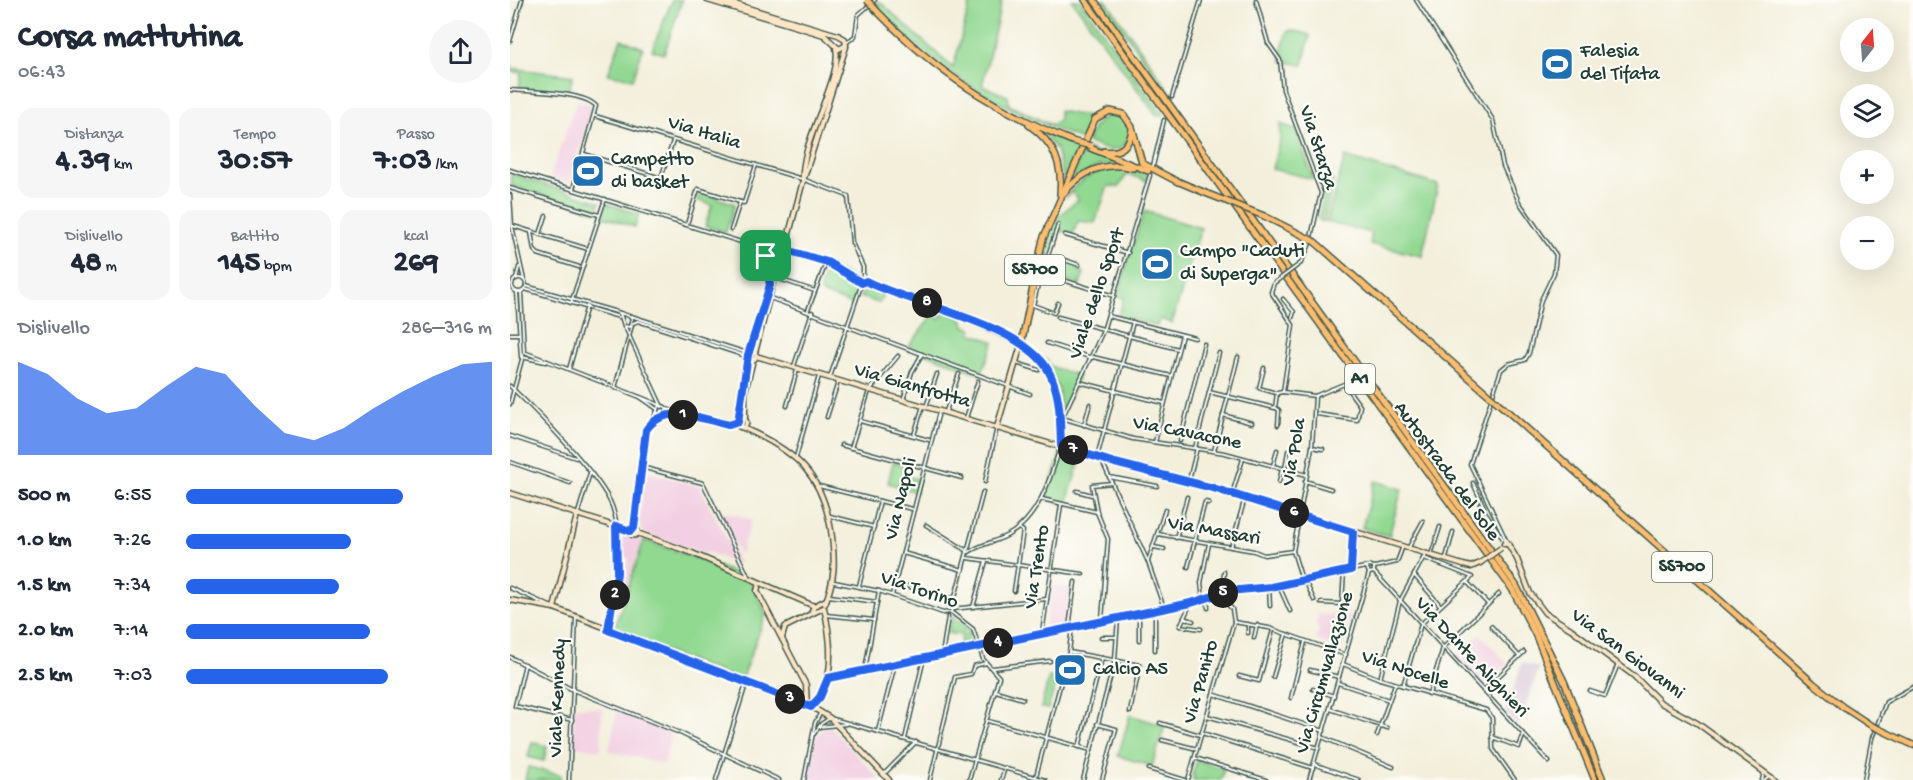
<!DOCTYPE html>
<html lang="it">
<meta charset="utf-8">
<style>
:root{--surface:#fff;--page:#f6f6f7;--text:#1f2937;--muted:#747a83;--accent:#2563eb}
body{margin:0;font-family:"Gochi Hand",sans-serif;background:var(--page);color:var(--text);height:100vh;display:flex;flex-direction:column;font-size:22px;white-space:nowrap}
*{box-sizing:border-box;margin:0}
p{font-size:20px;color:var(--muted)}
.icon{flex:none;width:33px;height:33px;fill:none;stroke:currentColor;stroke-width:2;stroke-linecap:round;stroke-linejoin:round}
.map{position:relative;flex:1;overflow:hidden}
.panel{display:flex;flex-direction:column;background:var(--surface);width:510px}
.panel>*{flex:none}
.needle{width:39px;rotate:17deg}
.fabs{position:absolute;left:1330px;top:18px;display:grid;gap:12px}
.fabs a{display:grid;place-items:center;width:54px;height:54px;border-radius:50%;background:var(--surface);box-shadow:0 6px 24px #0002;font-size:30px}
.pin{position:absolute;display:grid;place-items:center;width:51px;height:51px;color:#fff;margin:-26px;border-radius:12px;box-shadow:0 3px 9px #0006}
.km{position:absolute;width:30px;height:30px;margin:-15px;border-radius:50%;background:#222;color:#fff;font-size:16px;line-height:30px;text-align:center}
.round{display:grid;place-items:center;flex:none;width:63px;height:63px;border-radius:32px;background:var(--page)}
.headline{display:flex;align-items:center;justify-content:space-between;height:102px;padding:0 18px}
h1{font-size:33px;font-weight:800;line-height:45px}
.figures{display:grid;grid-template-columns:repeat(3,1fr);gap:9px;height:102px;padding:6px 18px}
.figures div{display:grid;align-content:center;border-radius:15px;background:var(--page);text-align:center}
.figures b{font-size:30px;font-weight:800}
.figures small{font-size:16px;font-weight:400}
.figures p{font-size:16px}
.chart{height:168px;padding:12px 18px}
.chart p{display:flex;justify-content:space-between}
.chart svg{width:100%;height:108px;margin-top:6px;fill:var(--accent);opacity:.7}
ul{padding:0 18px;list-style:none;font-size:20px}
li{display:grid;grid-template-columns:96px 72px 1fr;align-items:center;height:45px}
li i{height:15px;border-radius:8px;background:var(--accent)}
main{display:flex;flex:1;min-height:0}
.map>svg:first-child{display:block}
</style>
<main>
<section class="panel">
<div class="headline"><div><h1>Corsa mattutina</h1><p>06:43</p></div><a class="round"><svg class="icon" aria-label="share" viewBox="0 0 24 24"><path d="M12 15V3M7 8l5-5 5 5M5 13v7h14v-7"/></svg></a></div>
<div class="figures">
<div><p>Distanza</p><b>4.39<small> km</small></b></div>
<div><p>Tempo</p><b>30:57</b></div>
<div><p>Passo</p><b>7:03<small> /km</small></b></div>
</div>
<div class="figures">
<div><p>Dislivello</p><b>48<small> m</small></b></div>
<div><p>Battito</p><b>145<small> bpm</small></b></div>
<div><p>kcal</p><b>269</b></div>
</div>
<div class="chart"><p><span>Dislivello</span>286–316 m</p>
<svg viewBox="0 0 160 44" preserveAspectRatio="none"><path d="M0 44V6L10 11L20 21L30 27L40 25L50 16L60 8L70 11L80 24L90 35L100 38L110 33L120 25L130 18L140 12L150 7L160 6V44z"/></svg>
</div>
<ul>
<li><b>500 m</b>6:55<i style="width:71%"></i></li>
<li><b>1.0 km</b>7:26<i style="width:54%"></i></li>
<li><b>1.5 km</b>7:34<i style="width:50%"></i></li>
<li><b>2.0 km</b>7:14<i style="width:60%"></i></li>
<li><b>2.5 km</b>7:03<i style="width:66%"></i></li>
</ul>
</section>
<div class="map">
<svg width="1403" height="780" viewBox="0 0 1403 780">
<rect width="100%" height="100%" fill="#fdfcf7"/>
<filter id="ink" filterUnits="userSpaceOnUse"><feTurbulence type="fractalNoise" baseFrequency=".0167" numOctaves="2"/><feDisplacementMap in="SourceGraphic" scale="12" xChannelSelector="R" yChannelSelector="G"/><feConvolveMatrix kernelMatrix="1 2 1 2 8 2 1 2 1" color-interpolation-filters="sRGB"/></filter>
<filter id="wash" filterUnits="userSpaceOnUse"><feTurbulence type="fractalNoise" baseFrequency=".008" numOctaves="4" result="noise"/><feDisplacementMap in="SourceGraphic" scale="24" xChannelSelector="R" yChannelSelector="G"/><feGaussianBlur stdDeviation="1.35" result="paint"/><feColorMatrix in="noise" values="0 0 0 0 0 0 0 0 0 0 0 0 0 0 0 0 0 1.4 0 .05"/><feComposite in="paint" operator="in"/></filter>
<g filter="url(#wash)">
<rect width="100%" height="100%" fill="#f3efdb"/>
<g fill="#f2cfe2">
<path d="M67 100 81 105 83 109 60 182 58 183 40 177Z"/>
<path d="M138 472 189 486 229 562 226 564 198 552 194 553 133 533 129 524 135 475Z"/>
<path d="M215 512 242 519 230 554 210 515Z"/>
<path d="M114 534 132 540 114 596 109 594 119 559 110 553Z"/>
<path d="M541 585 563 588 558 624 535 630Z"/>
<path d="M809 614 844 617 839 621 831 648 806 640 809 628 805 626Z"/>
<path d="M970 634 998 664 973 688 945 657Z"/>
<path d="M64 707 92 708 91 750 63 746Z"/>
<path d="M107 711 161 733 154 764 99 751Z"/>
<path d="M320 726 370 780H296L306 737 314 728Z"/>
</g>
<path fill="#cfbdd0" d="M1012 662 1029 668 1008 727 995 713Z"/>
<g fill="#91d891" stroke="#588a62" stroke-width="1.5">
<path d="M162 0H172L154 54 142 50Z"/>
<path d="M461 0H492L472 86 498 96 499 105 541 125 549 120V111L578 117 592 110 579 122 572 140C487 107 427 72 365 4L369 1 443 68Z"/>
<path d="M562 0H570L654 116H647Z"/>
<path d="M591 0H596L662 94 661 97Z"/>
<path d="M781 30 800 35 793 65 772 61 771 51 777 32Z"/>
<path d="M111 39 133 48 123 79 98 74Z"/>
<path d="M0 68 63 76 58 92 9 88 11 73 0 71Z"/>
<path d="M598 114 615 118C623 131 619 150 601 150 593 150 585 145 577 142L584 127Z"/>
<path d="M770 124 786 129 803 179 762 169 770 139Z"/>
<path d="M535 132 569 146 554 181 546 149 533 133Z"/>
<path d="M574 148 614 164 588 166 561 182Z"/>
<path d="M835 157 928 185 912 256 860 244 862 233 816 222Z"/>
<path d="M599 169H617L638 175 637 181 617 174 609 187 598 186 585 223 568 221 563 234 548 230 534 272 528 270C536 234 538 222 568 200L563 192 555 198C567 182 580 174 599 169Z"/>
<path d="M1 174 90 202 87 212 2 186Z"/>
<path d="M809 178 822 179 823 183 813 222 808 219 814 197Z"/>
<path d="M190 192 225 204 216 232 195 226 202 205 187 200Z"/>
<path d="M95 203 129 214 125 227 91 216Z"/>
<path d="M634 211 691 228 662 323 650 319 647 326 608 316 614 298 607 296Z"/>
<path d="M552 259 569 265 568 270 574 273 570 285 545 278Z"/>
<path d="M317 265 348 281 349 286 343 305 311 293 310 289Z"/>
<path d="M356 287 374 292 369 303 350 297Z"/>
<path d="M435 311 453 319 455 326 462 329 461 333 484 342 471 374 398 347 423 315 429 319Z"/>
<path d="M532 358 537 360 539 366 569 376 554 409H551L548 388Z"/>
<path d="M552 450 572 454 556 505 535 499Z"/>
<path d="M383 462 397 466 395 476 409 479 406 492 378 483Z"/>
<path d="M865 481 892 489 879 536 852 528Z"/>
<path d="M134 540 193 560 240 580 256 614 231 680 103 632Z"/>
<path d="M442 616 463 633 458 634 457 647 450 648 452 635 438 633Z"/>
<path d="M539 677 547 679 538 709 531 708Z"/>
<path d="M620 715 655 726 642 766 608 756Z"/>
<path d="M22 742 37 746 34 761 18 757Z"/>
<path d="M687 760 714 769 711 780H683L684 776 682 775Z"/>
<path d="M18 767 51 775 50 780H15Z"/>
</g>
</g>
<g filter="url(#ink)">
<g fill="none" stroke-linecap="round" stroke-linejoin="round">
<path stroke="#c9cbba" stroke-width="2" stroke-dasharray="2 1" stroke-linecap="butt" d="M654 120 662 97"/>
<g stroke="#3f584d" stroke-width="5">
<g id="street">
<path d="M746 0 758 43 770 60 773 90 811 193 799 246 791 263"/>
<path d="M906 0 983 120 993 166 1009 202 1046 255 1044 273 1031 300 1019 353 1015 360 998 364 991 370 960 464 997 542"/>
<path d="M0 41 12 0"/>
<path d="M336 43 345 36 348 15 365 0"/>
<path d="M0 90C21 92 72 91 86 106L63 189"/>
<path d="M662 97 691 0"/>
<path d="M85 116 292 179"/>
<path d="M74 154 151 178 163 141"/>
<path d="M643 166 654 120"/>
<path d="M0 170 263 252"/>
<path d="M640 175 593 331 552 418 623 439 715 453 797 475"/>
<path d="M295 180 338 196 342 243 353 267V277"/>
<path d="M0 188 89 215"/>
<path d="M0 195 2 226 14 280"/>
<path d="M230 202 234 203 246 165"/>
<path d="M177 224 188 189 230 202"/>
<path d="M3 226 78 249"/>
<path d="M221 230 230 202"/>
<path d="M21 232 24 250 28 254 69 267"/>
<path d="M30 234 36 216"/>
<path d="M555 235 618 253"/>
<path d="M234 243 256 262"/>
<path d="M273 249 317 262 351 280"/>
<path d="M532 274 548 225"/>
<path d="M266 278 305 291"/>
<path d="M355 278V282L351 281V278Z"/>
<path d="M545 278 552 259 569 265"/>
<circle cx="9" cy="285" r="7"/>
<path d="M6 279 9 267"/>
<path d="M356 281 430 307 511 345"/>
<path d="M764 283 761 292 783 325 773 392"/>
<path d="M16 286 110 313"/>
<path d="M15 289 109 317"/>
<path d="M7 292 11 357 36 362"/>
<path d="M260 298 520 394"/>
<path d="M773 299 784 312 782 318"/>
<path d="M61 303 95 199"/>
<path d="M548 303 544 313 523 305 531 273 604 296"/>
<path d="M298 310 316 263"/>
<path d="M110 313 122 317 120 327 114 326Z"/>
<path d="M121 316 240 354"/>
<path d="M598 316 685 338"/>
<path d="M548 317 668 349"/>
<path d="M123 323 128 321 239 357"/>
<path d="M115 327 152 407"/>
<path d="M0 334H9"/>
<path d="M537 343 582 358"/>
<path d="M14 352 130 397 147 409"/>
<path d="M583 357 661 376"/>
<path d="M506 363 529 370"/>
<path d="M284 366 302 312"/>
<path d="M754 368 749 388 766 393"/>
<path d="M59 369 77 306"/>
<path d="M320 377 352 283"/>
<path d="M569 382 654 403"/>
<path d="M0 386C25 410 91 476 102 506 115 541 106 594 97 630"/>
<path d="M105 388 122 325"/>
<path d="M699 392 765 408 767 393 773 392"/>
<path d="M773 392 805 396"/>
<path d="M805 396 834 384 850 406 847 420 807 414"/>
<path d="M130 397 150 405"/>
<path d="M393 400 402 372 412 354"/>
<path d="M0 404 14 352 11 292"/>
<path d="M277 406 287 370"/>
<circle cx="152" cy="411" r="5"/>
<path d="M416 407 427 374"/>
<path d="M766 408 769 410 768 425"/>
<path d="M157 409 169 413"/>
<path d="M436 411 449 374"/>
<path d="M155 415H174L229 426"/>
<path d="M713 415 742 423"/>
<path d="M317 417 328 382"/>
<path d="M456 418 468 381"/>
<path d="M350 421 419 440"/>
<path d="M141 423 151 416"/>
<path d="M219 425 228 422"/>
<path d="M574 425 580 404"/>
<path d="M404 435 413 406"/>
<path d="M0 436 66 458"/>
<path d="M670 441 694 344"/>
<path d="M645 442 672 335"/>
<path d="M331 445 452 478"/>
<path d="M802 447 813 449"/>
<path d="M341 448 359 391 388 356"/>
<path d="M685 448 709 353"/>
<path d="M704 451 728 357"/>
<path d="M286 457 309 376"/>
<path d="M587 457 623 322"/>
<path d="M591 459 638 562 654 608"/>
<path d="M0 462 60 483"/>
<path d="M763 466 767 450"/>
<path d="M131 467 193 483 239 578"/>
<path d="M775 469 778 451"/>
<path d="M599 477 647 486"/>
<path d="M679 480 687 448"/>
<path d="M795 481 821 489"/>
<path d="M475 482 487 427"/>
<path d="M769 482 772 469"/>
<path d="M963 483 974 507"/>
<path d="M309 486 402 509"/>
<path d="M567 491 582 495"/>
<path d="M722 494 733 459"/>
<path d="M532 499 587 512"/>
<path d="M970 504 995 542"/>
<path d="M68 513 80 473"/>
<path d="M320 516 364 527"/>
<path d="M416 525 459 552"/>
<path d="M124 528 134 439 147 411"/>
<path d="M648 534 744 551 754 555 783 551"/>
<path d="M666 538 677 497"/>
<path d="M644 547 654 549"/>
<path d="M721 547 735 498"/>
<path d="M899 547 913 521"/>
<path d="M459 552C471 544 485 542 498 535 529 518 540 479 550 448"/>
<path d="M393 553 453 570"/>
<path d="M921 555 930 527"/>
<path d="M457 558 573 574"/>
<path d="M936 558 943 532"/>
<path d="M638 561 655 510"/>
<path d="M678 567 695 502 699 503"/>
<path d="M865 567 887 562 893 546"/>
<path d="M841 570 844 532"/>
<path d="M864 572 1039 762"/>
<path d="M904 575 930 605"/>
<path d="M792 580 783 551 802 447 805 396"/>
<path d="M324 582 369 591 433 613 441 612 463 629 473 659 489 677 459 780"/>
<path d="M957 582 978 604"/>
<path d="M385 583 445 599"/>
<path d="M797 585 804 600"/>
<path d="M349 586 370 501"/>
<path d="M769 586 780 611"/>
<path d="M759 587 760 606"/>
<path d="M0 588 42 607"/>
<path d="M504 591 513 531 509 528"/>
<path d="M712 593 714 572"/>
<path d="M382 595 429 412"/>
<path d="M319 596 367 602"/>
<path d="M697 597 698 608"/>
<path d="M693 598 691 583 699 544"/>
<path d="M681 603 670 626 691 629"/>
<path d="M811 603 832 604 834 571"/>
<path d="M463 607 476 561"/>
<path d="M442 609 537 599"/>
<path d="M645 611V650"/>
<path d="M441 612 473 492"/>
<path d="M629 613V640"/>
<path d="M316 615 364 620"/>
<path d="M674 618 683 621"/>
<path d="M592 620 598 539 587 512 582 485 602 483"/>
<path d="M724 622 759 628 836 655"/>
<path d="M981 626 1009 656"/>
<path d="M559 628 565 582"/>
<path d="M532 633 551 505"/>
<path d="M738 633V624"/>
<path d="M591 637H606"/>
<path d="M744 638 747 625"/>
<path d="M559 652 630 665 620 712"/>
<path d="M432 655 438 617"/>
<path d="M0 657 63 690 170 733 269 780"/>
<path d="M15 664 5 706 62 720"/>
<path d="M833 664 870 679 976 710 982 718 983 749 1005 780"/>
<path d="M483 668 540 661"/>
<path d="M355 670 369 591"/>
<path d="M800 670 829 677"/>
<path d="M729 676 749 681 763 630"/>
<path d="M763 677 776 634"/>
<path d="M318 678 681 603 726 590 761 587 860 566 864 567V572L859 573 857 568"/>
<path d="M870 679 890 601 916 553"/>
<path d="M828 683 879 700"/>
<path d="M893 686 911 624 962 577 914 558"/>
<path d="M803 689 824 696"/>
<path d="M486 691 513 699"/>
<path d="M973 691 1014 652"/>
<path d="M1080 691 1095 696 1108 664"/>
<path d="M703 694 814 731"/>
<path d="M919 694 933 648 989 594"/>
<path d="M781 698 795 642"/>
<path d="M820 709 877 728"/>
<path d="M697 716 809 748"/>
<path d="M478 721 581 750"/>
<path d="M650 723 690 735"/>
<path d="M587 724 606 729 592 780"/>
<path d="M309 727 336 724"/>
<path d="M368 731 385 664"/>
<path d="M692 733 803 768"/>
<path d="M304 734 311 724 320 718 535 780"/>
<path d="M867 735 885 684"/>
<path d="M812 737 883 767"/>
<path d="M982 737 1009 747 1014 734"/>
<path d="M395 739 414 658"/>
<path d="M652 740 687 749"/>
<path d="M569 747 592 658"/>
<path d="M685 758 756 780"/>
<path d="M804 764 849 780"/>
<path d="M639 769 675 780"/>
<path d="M374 774 406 742"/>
<path d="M526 776 559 652 562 627"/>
<path d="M59 780 66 617"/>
<path d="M206 780 237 681"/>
<path d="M294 780 305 723 311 712"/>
<path d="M420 780 445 677 461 674 464 666 476 663"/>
<path d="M491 780 495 768"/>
<path d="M573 780 605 660 608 618"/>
<path d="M678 780 724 622 722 609 709 595"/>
<path d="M799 780 859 573"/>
<path d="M1252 780 1254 772"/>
<path d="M1254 780 1259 776"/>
<path d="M1354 780 1362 738 1376 702 1403 687"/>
</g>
</g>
<g stroke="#3f584d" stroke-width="7">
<g id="secondary">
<path d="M197 0 314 35 329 49 336 45 335 39 328 35 211 0"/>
<path d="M293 181 336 47"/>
<path d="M293 181C289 143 333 78 326 48"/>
<circle cx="262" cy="259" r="7"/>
<path d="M267 255 276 245 293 181"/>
<path d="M242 352 260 285 258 264"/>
<circle cx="242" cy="356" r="4"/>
<path d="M245 353 269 259"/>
<path d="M246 356 591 459 703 488 953 565 961 567 970 563"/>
<circle cx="232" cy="423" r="4.5"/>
<path d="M235 419V392L243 360"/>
<path d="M229 420 232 391 240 359"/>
<path d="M231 427C287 451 314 475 322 537 325 564 325 578 315 604"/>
<path d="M487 427 511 345C549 365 550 407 551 446"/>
<path d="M0 493 120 531"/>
<circle cx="124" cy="532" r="3.5"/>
<path d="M127 533 182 553 304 606 302 611"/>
<path d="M998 544 996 542 994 544H998L1007 559 1020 593 1035 613 1061 629 1124 676 1151 703 1187 723 1265 780"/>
<path d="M249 584 247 591 296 685 297 706"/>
<path d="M0 600 44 608 302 707 320 718 379 780"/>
<path d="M304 606 316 600"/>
<path d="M44 608 67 515"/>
<path d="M272 638 275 627 313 608"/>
<path d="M301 707C327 684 321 638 314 608"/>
</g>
</g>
<g stroke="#3f584d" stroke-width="8">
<g id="highway">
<path d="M575 0 1002 589 1026 636 1085 780"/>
<path d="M584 0 1006 585 1054 681 1093 780"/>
<path d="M367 11C428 74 481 108 562 141"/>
<path d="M519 125C544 143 553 163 550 194"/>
<path d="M580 148 638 171"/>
<path d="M594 151C611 154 620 145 622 129"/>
<path d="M667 181 698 194"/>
<path d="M554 193C572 171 595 161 623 168"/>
<path d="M754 216 798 238"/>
<path d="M805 242 971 388"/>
<path d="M511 345 533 239 585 119 600 111 613 114 622 127 632 163 668 182"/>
<path d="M987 402 1303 683 1333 707 1362 726"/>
<path d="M1369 729 1403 745"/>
</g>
</g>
<use href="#street" stroke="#fff" stroke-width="2"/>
<use href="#secondary" stroke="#fee5c5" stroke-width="4"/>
<use href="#highway" stroke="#fdbd6f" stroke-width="5"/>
<g stroke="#3f584d" stroke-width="5" stroke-linecap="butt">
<path id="street-bridge" d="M764 283 791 263"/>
</g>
<g stroke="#3f584d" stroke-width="7" stroke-linecap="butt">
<path id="secondary-bridge" d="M970 563 991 548"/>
</g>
<g stroke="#3f584d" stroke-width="8" stroke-linecap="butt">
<g id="highway-bridge">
<path d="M357 0 367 11"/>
<path d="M562 141 581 146"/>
<path d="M698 194 754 216"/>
<path d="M798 238 805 242"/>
<path d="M971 388 987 402"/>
<path d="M1362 726 1369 729"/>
</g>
</g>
<use href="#street-bridge" stroke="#fff" stroke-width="2"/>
<use href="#secondary-bridge" stroke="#fee5c5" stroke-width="4"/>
<use href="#highway-bridge" stroke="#fdbd6f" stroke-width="5"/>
</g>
</g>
<g fill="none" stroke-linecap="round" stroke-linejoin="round" filter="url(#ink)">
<g stroke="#fff" stroke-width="12">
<path id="route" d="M273 249 317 262 352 283 356 281C402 305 511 323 538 370 551 393 550 420 551 446L605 463 703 488 843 532 841 570 761 587 719 591 681 603 318 678 310 697 301 707 98 630 107 573 106 526 120 531 124 528 136 430C154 402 193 419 219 425L228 422 238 355 260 285 255 258 259 253 267 255Z"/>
</g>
<use href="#route" stroke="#2563eb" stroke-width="8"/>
</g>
<defs>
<g id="stadium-square" transform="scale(1.725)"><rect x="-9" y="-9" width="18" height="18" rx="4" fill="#1f6fb2" stroke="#fdfcf7"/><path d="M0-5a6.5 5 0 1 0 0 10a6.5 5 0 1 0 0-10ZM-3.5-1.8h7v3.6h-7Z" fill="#fff"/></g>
</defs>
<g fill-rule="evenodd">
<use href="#stadium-square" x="1047" y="64"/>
<use href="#stadium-square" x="78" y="171"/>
<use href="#stadium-square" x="647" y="264"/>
<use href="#stadium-square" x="560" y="670"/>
</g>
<g text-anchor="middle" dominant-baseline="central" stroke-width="4.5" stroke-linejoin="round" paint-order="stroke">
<g fill="#fdfcf7" stroke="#62766e" stroke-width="1.5">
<rect x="495" y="255" width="60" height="30" rx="4.5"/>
<rect x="835" y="364" width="30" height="30" rx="4.5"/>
<rect x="1142" y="552" width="60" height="30" rx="4.5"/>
</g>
<g font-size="18" font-weight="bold" fill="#1f3d34">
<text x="525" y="270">SS700</text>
<text x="850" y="379">A1</text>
<text x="1172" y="567">SS700</text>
</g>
<g font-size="20" fill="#1f3d34" stroke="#fdfcf7" text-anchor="start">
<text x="1070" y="52">Falesia<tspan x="1070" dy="23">del Tifata</tspan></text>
<text x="101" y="160">Campetto<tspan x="101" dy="23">di basket</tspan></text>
<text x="670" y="252">Campo "Caduti<tspan x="670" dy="23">di Superga"</tspan></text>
<text x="583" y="670">Calcio A5</text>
</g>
<g font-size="20" fill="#1f3d34" stroke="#fdfcf7">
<text transform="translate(194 134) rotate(17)">Via Italia</text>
<text transform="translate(807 148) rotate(72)">Via Starza</text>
<text transform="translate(588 294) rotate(-71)">Viale dello Sport</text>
<text transform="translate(402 387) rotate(16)">Via Gianfrotta</text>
<text transform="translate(677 434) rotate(11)">Via Cavacone</text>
<text transform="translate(785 452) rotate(-80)">Via Pola</text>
<text transform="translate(936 472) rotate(54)">Autostrada del Sole</text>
<text transform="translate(392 499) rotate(-76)">Via Napoli</text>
<text transform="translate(704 532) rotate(10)">Via Massari</text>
<text transform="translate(528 567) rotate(-81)">Via Trento</text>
<text transform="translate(409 591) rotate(19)">Via Torino</text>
<text transform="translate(1117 655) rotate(37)">Via San Giovanni</text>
<text transform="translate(961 658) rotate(47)">Via Dante Alighieri</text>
<text transform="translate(895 671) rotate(18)">Via Nocelle</text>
<text transform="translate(816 673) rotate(-74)">Via Circumvallazione</text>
<text transform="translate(692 682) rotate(-74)">Via Panito</text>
<text transform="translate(49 698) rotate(-88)">Viale Kennedy</text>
</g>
</g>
</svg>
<div class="fabs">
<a><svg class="needle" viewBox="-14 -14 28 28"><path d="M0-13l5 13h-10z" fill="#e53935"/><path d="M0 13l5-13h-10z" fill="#747a83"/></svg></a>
<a><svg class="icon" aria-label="layers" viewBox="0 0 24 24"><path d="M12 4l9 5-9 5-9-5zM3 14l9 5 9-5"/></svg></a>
<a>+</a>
<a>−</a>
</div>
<div class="pin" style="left:256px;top:256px;background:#1e9e55"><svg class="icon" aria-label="arrive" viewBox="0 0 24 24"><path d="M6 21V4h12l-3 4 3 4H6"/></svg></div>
<b class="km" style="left:173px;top:415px">1</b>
<b class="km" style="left:105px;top:595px">2</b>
<b class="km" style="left:280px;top:699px">3</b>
<b class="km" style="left:488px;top:643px">4</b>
<b class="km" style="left:713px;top:593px">5</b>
<b class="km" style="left:784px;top:513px">6</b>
<b class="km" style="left:563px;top:450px">7</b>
<b class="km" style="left:417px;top:303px">8</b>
</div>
</main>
